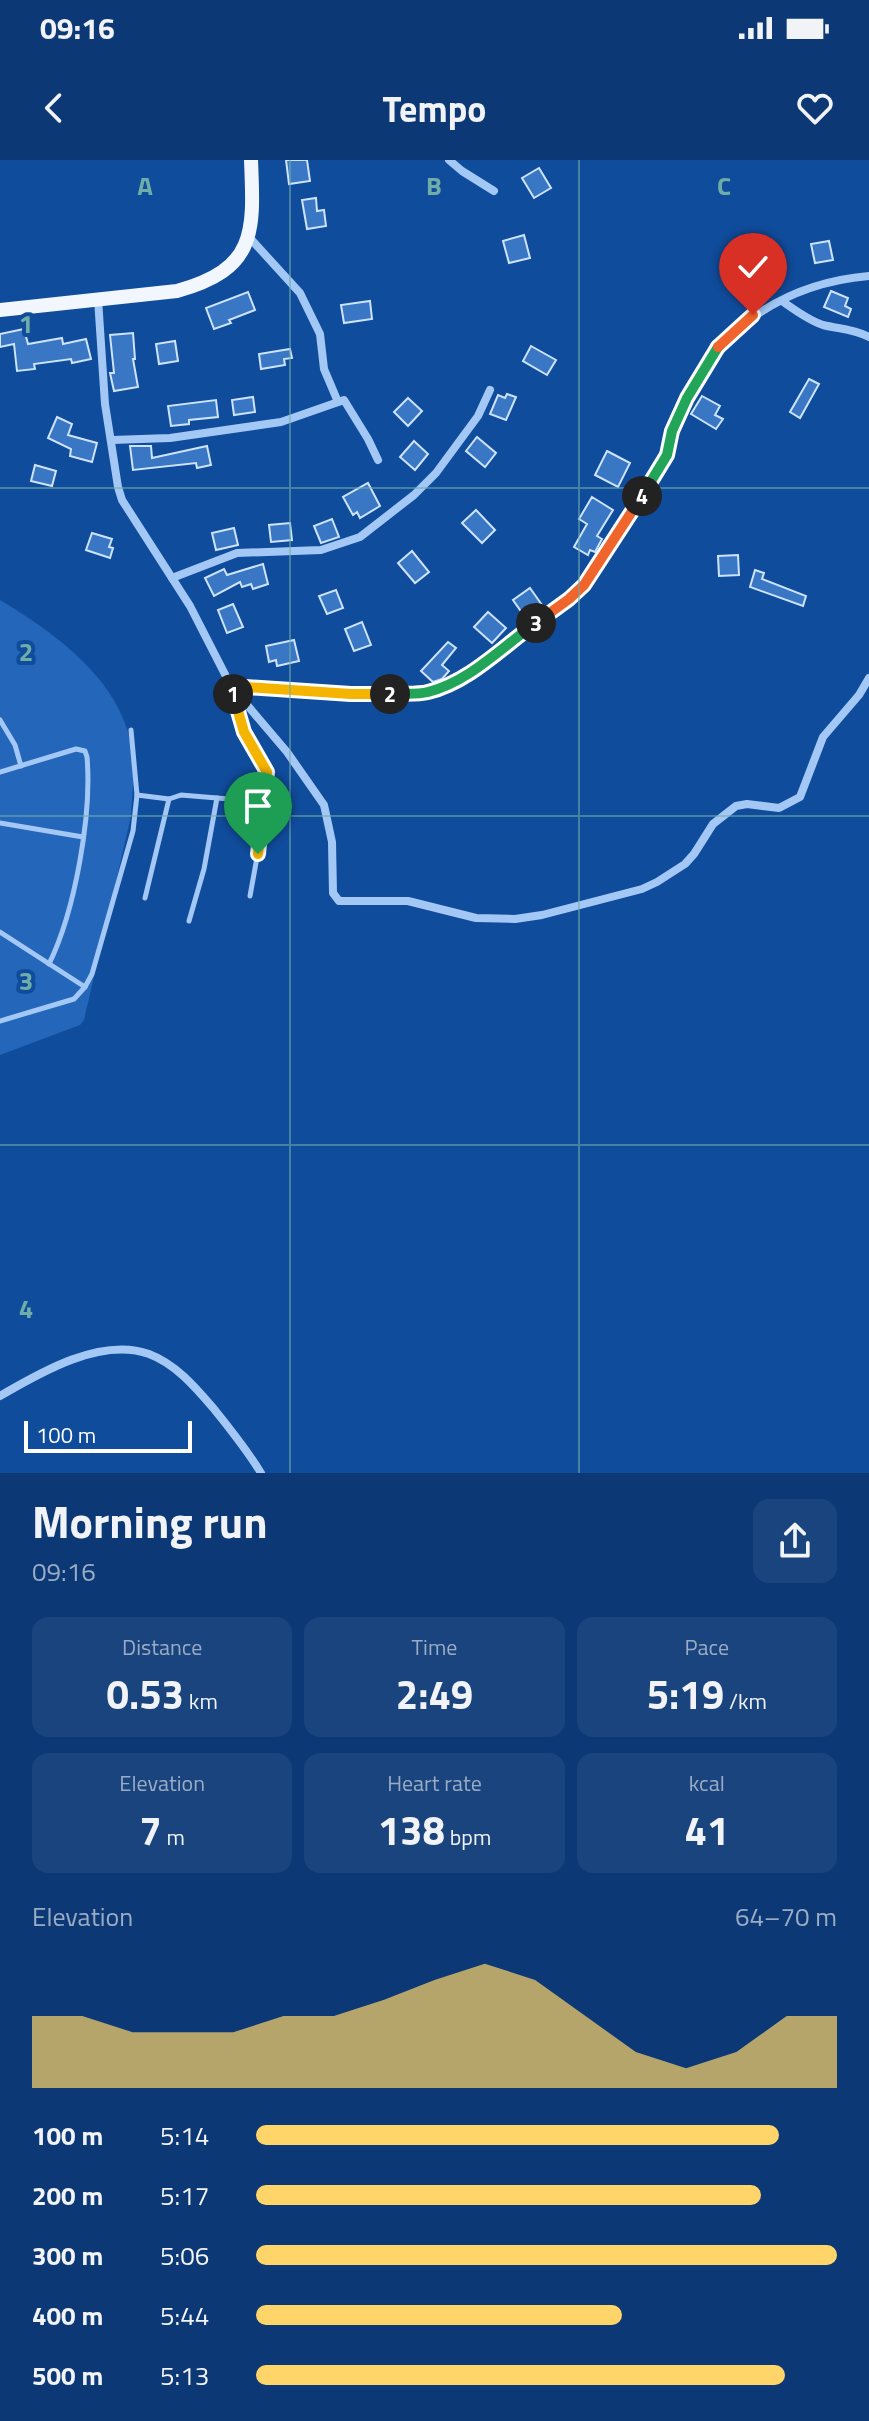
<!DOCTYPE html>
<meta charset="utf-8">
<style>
:root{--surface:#0c3975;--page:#1a447d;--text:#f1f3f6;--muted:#9aacc5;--accent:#ffd468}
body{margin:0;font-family:"Titillium Web",sans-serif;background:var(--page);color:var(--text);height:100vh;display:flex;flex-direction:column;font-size:30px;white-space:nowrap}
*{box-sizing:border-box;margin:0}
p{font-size:26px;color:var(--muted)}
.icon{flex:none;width:44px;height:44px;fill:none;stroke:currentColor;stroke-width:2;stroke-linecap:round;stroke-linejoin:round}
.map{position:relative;height:1313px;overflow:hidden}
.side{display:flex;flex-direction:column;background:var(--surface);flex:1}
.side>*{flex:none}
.scale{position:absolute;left:24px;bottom:20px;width:168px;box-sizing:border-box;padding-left:8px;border:4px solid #fff;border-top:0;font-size:22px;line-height:28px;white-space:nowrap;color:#fff;-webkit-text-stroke:6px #104c9c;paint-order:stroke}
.pin{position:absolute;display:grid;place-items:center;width:68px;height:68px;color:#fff;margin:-82px -34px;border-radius:50% 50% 50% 0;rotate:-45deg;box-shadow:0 0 8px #0007}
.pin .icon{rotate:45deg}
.km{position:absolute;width:40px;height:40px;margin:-20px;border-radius:50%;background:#222;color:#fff;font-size:22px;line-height:40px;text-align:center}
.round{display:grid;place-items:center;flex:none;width:84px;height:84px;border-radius:16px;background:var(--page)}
.headline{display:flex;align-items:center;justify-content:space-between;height:136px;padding:0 32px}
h1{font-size:44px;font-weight:700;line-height:60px}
.figures{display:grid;grid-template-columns:repeat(3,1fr);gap:12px;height:136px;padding:8px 32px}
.figures div{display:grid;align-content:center;border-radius:16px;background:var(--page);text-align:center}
.figures b{font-size:40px;font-weight:700}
.figures small{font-size:22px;font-weight:400}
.figures p{font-size:22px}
.chart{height:224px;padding:16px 32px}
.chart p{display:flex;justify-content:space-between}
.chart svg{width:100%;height:144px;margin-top:8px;fill:var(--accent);opacity:.7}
ul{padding:0 32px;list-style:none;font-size:26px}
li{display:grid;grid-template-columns:128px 96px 1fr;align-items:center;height:60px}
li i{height:20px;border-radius:10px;background:var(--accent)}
.status{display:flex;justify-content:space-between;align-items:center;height:56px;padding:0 40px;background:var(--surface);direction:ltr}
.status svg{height:22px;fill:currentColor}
header{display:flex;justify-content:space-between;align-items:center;height:104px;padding:0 32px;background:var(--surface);font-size:36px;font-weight:700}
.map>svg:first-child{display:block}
</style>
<div class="status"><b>09:16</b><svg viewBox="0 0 49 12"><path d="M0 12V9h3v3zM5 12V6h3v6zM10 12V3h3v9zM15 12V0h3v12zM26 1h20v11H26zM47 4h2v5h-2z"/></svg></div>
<header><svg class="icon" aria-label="back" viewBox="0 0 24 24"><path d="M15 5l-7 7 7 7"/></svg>Tempo<svg class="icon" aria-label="heart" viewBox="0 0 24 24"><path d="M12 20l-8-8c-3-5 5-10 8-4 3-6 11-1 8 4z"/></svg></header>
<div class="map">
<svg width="869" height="1313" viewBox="0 0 869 1313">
<rect width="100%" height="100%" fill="#104c9c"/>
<path fill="#2366ba" d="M0 440C56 474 120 519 132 588 136 610 132 634 131 656L84 860 80 865 0 895Z"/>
<g fill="#3976c3" stroke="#cde3fe" stroke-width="2">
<path d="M286 0H307L310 21 289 24Z"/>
<path d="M539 8 551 28 534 38 522 18Z"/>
<path d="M316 38 317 51 324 50 326 66 307 69 302 40Z"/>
<path d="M524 75 530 98 509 103 503 81Z"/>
<path d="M829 81 833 100 815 103 811 84Z"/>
<path d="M831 131 848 138 845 146 851 149 848 157 824 147Z"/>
<path d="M248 132 255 150 229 160 231 163 214 169 206 148Z"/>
<path d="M370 141 372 159 344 163 341 145Z"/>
<path d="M24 169 28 184 62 178 63 184 86 179 91 199 72 203 71 199 34 204 35 209 17 211 14 184 0 187V174Z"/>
<path d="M133 173 135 199H133L138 227 114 231 110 213H114L110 175Z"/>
<path d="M175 181 178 201 159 204 156 184Z"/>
<path d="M531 186 556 200 547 215 523 201Z"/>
<path d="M290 189 292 198 284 199 285 205 261 209 259 194Z"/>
<path d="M809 219 819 224 800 258 790 252Z"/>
<path d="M507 234 516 237 506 260 490 254 498 235 505 238Z"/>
<path d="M702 236 720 246 715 255 723 259 716 269 691 254Z"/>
<path d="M253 237 255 252 234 255 232 240Z"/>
<path d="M408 238 422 251 408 266 394 252Z"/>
<path d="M216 240 218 257 189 260V264L171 266 168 246Z"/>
<path d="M57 257 72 264 68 275 97 283 92 302 70 296 71 289 48 278Z"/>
<path d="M477 277 496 293 485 307 466 291Z"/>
<path d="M414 281 428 294 415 310 400 297Z"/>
<path d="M130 286H151L152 298 207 286 211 305 197 308 196 303 133 310Z"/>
<path d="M607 291 630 303 618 327 595 315Z"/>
<path d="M35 305 56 311 52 326 31 321Z"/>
<path d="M368 323 380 346 360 358 357 352 353 355 343 337Z"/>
<path d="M592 337 613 350 597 376 602 379 595 392 590 390 588 395 574 387 587 364 579 359Z"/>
<path d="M476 350 495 370 482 383 462 363Z"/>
<path d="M332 359 339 377 321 383 314 366Z"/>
<path d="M290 363 292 380 271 382 269 365Z"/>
<path d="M234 368 238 385 216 390 212 373Z"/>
<path d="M92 373 112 379 109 387 113 388 110 398 86 390Z"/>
<path d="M412 391 429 412 415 423 398 403Z"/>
<path d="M738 395 739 415 719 416 718 396Z"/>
<path d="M263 404 268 424 253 429 251 424 242 427 240 422 214 436 205 418 224 409 227 415Z"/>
<path d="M755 410 764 413 762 419 806 436 803 446 750 427Z"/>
<path d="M530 428 542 445 525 457 513 440Z"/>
<path d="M336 430 343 448 327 454 319 436Z"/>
<path d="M233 444 243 467 227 473 218 450Z"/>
<path d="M488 452 506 468 492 483 474 467Z"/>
<path d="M362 462 371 485 354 491 345 469Z"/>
<path d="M294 480 299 501 277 506 276 500 269 502 266 486Z"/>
<path d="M448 482 456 488 442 505 449 511 442 519 433 522 421 511Z"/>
</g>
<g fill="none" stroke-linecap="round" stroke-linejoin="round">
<g stroke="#a4c8f5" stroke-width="5">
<path d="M232 530 244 572 267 612 263 664 250 736"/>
<path d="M0 560 15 585 21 606"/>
<path d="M0 612 76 589 85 591 87 597C92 655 75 751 49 804"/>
<path d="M137 635 169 639 145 738"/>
<path d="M169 639 181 635 264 642"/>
<path d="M0 663 83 677"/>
<path d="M189 761 204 709 217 638"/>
<path d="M0 772 85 827 74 839 0 861"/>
<path d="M85 827 92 814 133 671 137 635 131 570"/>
</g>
<g stroke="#a4c8f5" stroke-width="8">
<path d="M449 0 462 11 494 31"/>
<path d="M249 77 300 133 320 174 324 209 338 242"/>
<path d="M98 139 105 244 118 327 122 340 190 446 231 526 287 592 324 645 332 682 333 733 339 741H408L476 758 515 759 542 755 642 729 657 722 685 704 694 694 713 664 736 646 747 644 779 648 800 637 823 577 859 535 869 518"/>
<path d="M782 141C795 150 808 160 823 165 839 169 854 169 869 177"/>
<path d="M112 280 170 278 281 262 344 240 368 279 378 300"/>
<path d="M172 418 237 393 321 390 360 377 414 335 436 313 478 256 490 230"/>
<path d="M231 526 351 534 425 533 462 518 569 439 584 425 659 310C670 288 675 264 685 241 720 166 787 123 869 116"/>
<path d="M0 1236C41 1212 101 1177 149 1194 176 1204 196 1228 214 1249 231 1270 247 1290 261 1313"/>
</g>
<path stroke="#f2f7ff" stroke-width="14" d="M0 150 177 131C257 109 254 72 251 0"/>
</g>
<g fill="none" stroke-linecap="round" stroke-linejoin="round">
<g stroke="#fff" stroke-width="16">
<path id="split-1" d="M233 534 244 572 267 612 258 694"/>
</g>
<g stroke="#fff" stroke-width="16">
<path id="split-2" d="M233 534 231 526 351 534H390"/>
</g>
<g stroke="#fff" stroke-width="16">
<path id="split-3" d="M390 534C402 533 416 535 428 532 469 522 502 487 536 463"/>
</g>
<g stroke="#fff" stroke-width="16">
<path id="split-4" d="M536 463 569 439 584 425 642 336"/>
</g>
<g stroke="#fff" stroke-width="16">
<path id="split-5" d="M642 336 667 295 672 271 687 238 718 187"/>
</g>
<g stroke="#fff" stroke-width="16">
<path id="split-6" d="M718 187 753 155"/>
</g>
<use href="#split-1" stroke="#f5b400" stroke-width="10"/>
<use href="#split-2" stroke="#f5b400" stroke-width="10"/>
<use href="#split-3" stroke="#22a559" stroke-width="10"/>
<use href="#split-4" stroke="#f0652b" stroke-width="10"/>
<use href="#split-5" stroke="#22a559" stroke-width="10"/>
<use href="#split-6" stroke="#f0652b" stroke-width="10"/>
</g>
<path fill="none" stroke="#6fada8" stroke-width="2" stroke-opacity="0.55" d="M290 0V1313M579 0V1313M0 328H869M0 656H869M0 985H869"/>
<g font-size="26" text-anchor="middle" font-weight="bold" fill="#6fada8" stroke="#104c9c" stroke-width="8" stroke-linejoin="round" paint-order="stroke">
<text x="145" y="35">A</text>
<text x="434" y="35">B</text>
<text x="724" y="35">C</text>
<text x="26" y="173">1</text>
<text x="26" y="501">2</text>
<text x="26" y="830">3</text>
<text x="26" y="1158">4</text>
</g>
</svg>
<div class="scale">100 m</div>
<div class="pin" style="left:258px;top:694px;background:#1e9e55"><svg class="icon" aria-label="arrive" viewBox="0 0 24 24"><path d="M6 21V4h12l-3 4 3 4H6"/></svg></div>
<div class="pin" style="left:753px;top:155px;background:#d93025"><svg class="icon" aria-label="check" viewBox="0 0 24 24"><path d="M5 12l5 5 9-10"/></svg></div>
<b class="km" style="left:233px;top:534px">1</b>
<b class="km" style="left:390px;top:534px">2</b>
<b class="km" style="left:536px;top:463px">3</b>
<b class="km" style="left:642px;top:336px">4</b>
</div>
<section class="side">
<div class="headline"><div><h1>Morning run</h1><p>09:16</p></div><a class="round"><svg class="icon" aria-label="share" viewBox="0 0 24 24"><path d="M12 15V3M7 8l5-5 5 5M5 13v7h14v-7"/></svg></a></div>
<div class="figures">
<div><p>Distance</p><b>0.53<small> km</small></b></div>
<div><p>Time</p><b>2:49</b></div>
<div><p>Pace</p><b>5:19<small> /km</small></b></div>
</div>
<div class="figures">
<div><p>Elevation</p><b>7<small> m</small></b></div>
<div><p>Heart rate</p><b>138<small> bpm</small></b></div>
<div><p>kcal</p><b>41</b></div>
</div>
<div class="chart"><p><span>Elevation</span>64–70 m</p>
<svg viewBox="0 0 160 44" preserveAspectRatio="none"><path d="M0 44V22L10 22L20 27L30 27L40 27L50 22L60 22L70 17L80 11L90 6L100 11L110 22L120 33L130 38L140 33L150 22L160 22V44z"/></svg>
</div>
<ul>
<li><b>100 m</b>5:14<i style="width:90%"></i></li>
<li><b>200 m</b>5:17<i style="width:87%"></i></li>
<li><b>300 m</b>5:06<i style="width:100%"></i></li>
<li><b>400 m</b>5:44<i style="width:63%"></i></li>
<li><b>500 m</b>5:13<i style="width:91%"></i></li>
</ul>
</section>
